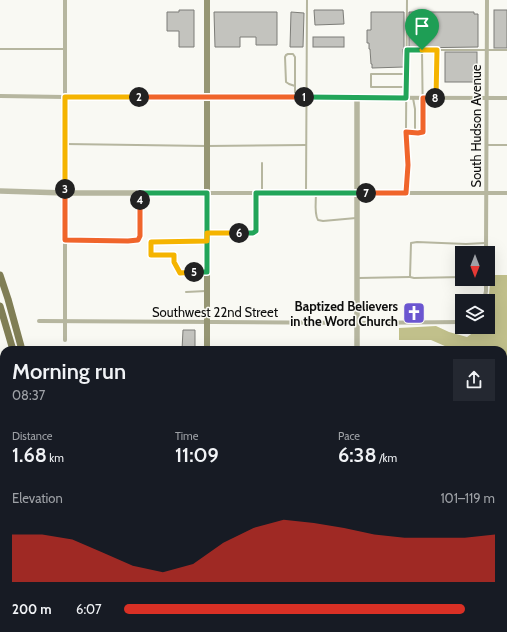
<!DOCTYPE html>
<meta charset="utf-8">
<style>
:root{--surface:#171b24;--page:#242831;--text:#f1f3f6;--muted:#9ea1a6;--accent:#d93025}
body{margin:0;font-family:Cabin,sans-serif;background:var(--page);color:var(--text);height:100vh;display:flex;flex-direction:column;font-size:15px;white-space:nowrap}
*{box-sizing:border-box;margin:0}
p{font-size:13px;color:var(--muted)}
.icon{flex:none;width:22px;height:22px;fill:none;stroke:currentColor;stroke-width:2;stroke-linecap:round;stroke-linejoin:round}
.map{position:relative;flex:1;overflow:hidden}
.side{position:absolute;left:0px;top:346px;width:507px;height:286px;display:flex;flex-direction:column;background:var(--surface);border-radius:12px 12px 0 0;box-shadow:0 4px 16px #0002}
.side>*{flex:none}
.needle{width:26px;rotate:180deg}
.controls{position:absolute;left:455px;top:246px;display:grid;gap:8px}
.controls a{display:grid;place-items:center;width:40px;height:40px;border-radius:0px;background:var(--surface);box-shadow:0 4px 16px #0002;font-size:20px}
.pin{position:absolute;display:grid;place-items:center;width:34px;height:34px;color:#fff;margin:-41px -17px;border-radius:50% 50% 50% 0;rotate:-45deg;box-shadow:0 0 4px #0007}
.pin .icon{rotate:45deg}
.km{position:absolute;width:20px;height:20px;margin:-10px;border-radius:50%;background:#222;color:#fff;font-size:11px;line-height:20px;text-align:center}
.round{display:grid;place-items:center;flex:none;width:42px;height:42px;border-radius:0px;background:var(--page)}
.headline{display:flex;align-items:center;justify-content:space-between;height:68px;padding:0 12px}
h1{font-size:22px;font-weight:600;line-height:30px}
.metrics{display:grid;grid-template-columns:repeat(3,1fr);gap:6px;height:68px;padding:4px 12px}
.metrics div{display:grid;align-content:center}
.metrics b{font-size:20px;font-weight:600}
.metrics small{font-size:11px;font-weight:400}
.metrics p{font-size:11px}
.chart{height:112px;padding:8px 12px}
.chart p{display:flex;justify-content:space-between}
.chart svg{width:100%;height:72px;margin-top:4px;fill:var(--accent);opacity:.7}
ul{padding:0 12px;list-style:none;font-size:13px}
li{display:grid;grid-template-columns:64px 48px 1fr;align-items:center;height:30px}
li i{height:10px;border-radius:5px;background:var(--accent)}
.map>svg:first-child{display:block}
</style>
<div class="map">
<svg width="507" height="632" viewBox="0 0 507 632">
<rect width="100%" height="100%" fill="#f9f9f3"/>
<g fill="#ebebc8">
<path d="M503 474H507V632H217V628H503Z"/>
<path d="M45 628H200L199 632H45Z"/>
</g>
<g fill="#c1c08b">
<path d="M491 275H507V396L503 389V350H454L431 340H399V328L436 326 449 332 467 337 481 327H488V303Z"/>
<path d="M503 444 507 452V463H503Z"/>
</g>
<g fill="#c3c3be" stroke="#7d7d78">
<path d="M179 10H194V47H179V31H167V12H179Z"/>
<path d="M314 10H343L344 24 315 25Z"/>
<rect x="494" y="10" width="13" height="38"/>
<path d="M214 12H277V45H256V37H240V47H215Z"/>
<path d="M291 12 304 13 303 47H290Z"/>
<path d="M371 12H404V48L403 49 404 67 372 68V64H371L370 49H369V43H367V30H371Z"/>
<path d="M409 12H474V14H478V47L409 48Z"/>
<rect x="313" y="37" width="31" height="10"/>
<rect x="445" y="52" width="32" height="30"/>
<path d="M183 330H195V350H182Z"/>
</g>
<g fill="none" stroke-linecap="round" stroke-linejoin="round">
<g stroke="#a6a6a2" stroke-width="1" stroke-dasharray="4 2" stroke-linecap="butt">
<path d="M503 517H507"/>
<path d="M503 552 507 548"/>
<path d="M503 563 506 568"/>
<path d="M503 569 507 568"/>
<path d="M304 628 307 632"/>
<path d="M332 628 335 632"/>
<path d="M263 632 266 628"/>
<path d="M275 632V628"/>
<path d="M318 632 321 629 324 628"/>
<path d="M435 632 438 628"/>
</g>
<g stroke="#b6b69f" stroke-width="2">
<path d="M0 49H64"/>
<path d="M407 50H507"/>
<path d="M407 87H371V74H407"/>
<path d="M295 97V57L293 54H288L286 55 285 57 286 82 289 84 295 86"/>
<path d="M436 97 437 50"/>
<path d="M413 98 415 109V130L416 133"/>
<path d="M406 132 421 133 423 130 422 50"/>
<path d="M66 144 207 146 306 145"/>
<path d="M486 145H507"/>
<path d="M262 192V163"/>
<path d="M306 192 307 0"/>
<path d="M316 193C316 201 314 214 318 220L323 221 356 218"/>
<path d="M406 193 408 165 406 128 407 0"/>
<path d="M208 233H253L256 231V193"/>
<path d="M65 240 128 241 138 240 140 236V194"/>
<path d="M205 241 151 242V255H174V262L180 273 206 272"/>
<path d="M462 277 414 278 410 277 411 243 417 242 466 244 485 243"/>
<path d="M359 278 410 277"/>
<path d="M186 292 206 291"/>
<path d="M103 632V628"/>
</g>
<g stroke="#b6b69f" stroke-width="4">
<path d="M65 0V340"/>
<path d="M0 96 65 97 507 98"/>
<path d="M207 193H507"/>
<path d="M486 253 487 0"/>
<path d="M484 301 486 291V279"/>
<path d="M39 321 357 323 462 322"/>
<path d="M503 539H507"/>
<path d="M248 632 251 628"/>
</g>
<g stroke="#b6b69f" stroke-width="5.5">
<path d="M357 97V350"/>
<path d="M0 191 65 193H207"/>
</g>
<g stroke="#969674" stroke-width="6">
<path d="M207 350V0"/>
<path d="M207 628V632"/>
</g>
<g stroke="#807e55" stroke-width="7">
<path d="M0 275 8 299 22 350"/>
<path d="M0 306 13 350"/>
<path d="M25 632V628"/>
<path d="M34 632V628"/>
</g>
<g stroke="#282827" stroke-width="1.5" stroke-dasharray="7 7" stroke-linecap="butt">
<path d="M0 412 4 418"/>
<path d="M503 468H507"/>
<path d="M0 553 4 544"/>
</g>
</g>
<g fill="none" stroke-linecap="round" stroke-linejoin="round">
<g stroke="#fff" stroke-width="8">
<path id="split-1" d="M304 97 406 98 407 50H422"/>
</g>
<g stroke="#fff" stroke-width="8">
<path id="split-2" d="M139 97H304"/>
</g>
<g stroke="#fff" stroke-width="8">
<path id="split-3" d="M65 189V97H139"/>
</g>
<g stroke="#fff" stroke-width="8">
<path id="split-4" d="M65 189V240L128 241 138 240 140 236V200"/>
</g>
<g stroke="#fff" stroke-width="8">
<path id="split-5" d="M140 200V193H207V272H194"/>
</g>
<g stroke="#fff" stroke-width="8">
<path id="split-6" d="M194 272 180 273 174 262V255H151V242L207 241V233H239"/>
</g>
<g stroke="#fff" stroke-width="8">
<path id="split-7" d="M239 233H253L256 231V193H366"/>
</g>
<g stroke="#fff" stroke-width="8">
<path id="split-8" d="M366 193H406L408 165 406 132 418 133 423 132V98H435"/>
</g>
<g stroke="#fff" stroke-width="8">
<path id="split-9" d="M422 50H437L436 98H435"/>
</g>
<use href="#split-1" stroke="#22a559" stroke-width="5"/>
<use href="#split-2" stroke="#f0652b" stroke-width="5"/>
<use href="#split-3" stroke="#f5b400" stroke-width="5"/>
<use href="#split-4" stroke="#f0652b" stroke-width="5"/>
<use href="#split-5" stroke="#22a559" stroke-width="5"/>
<use href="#split-6" stroke="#f5b400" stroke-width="5"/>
<use href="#split-7" stroke="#22a559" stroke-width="5"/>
<use href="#split-8" stroke="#f0652b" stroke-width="5"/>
<use href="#split-9" stroke="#f5b400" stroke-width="5"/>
</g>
<defs>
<g id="church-square" transform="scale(1.15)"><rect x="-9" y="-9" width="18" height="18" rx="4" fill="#6b56d0" stroke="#f9f9f3"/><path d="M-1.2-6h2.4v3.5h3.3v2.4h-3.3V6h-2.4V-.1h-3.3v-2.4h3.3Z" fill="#fff"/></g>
</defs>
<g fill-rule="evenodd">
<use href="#church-square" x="414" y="313"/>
</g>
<g text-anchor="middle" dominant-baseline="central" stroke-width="3" stroke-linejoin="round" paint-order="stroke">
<g font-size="13" fill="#0e0e0d" stroke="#f9f9f3">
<text transform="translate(476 126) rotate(-90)">South Hudson Avenue</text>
<text x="215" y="312">Southwest 22nd Street</text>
</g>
<g font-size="13" font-weight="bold" fill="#0e0e0d" stroke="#f9f9f3" text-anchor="end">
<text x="398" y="306">Baptized Believers<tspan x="398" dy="15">in the Word Church</tspan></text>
</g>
</g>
</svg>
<div class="controls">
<a><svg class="needle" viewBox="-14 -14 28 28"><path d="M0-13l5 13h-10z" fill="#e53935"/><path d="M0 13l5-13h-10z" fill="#9ea1a6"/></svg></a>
<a><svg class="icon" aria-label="layers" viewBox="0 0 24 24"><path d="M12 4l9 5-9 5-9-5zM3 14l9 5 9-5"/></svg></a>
</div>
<div class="pin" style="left:422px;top:50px;background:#1e9e55"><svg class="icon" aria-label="arrive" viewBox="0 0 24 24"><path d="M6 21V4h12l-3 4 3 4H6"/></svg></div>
<b class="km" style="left:304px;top:97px">1</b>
<b class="km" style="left:139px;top:97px">2</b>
<b class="km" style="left:65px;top:189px">3</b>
<b class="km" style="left:140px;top:200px">4</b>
<b class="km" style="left:194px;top:272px">5</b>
<b class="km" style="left:239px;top:233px">6</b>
<b class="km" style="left:366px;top:193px">7</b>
<b class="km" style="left:435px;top:98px">8</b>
<section class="side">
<div class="headline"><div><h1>Morning run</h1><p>08:37</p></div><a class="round"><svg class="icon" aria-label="share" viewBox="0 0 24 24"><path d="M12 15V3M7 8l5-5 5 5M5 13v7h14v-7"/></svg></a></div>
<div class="metrics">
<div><p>Distance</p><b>1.68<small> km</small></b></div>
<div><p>Time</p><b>11:09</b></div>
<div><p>Pace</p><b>6:38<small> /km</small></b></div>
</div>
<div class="chart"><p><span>Elevation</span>101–119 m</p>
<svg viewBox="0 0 160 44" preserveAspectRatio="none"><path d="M0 44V15L10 15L20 18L30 26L40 34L50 38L60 33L70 20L80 11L90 6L100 8L110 11L120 15L130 17L140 17L150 17L160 15V44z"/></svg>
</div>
<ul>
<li><b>200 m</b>6:07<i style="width:92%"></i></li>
</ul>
</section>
</div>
